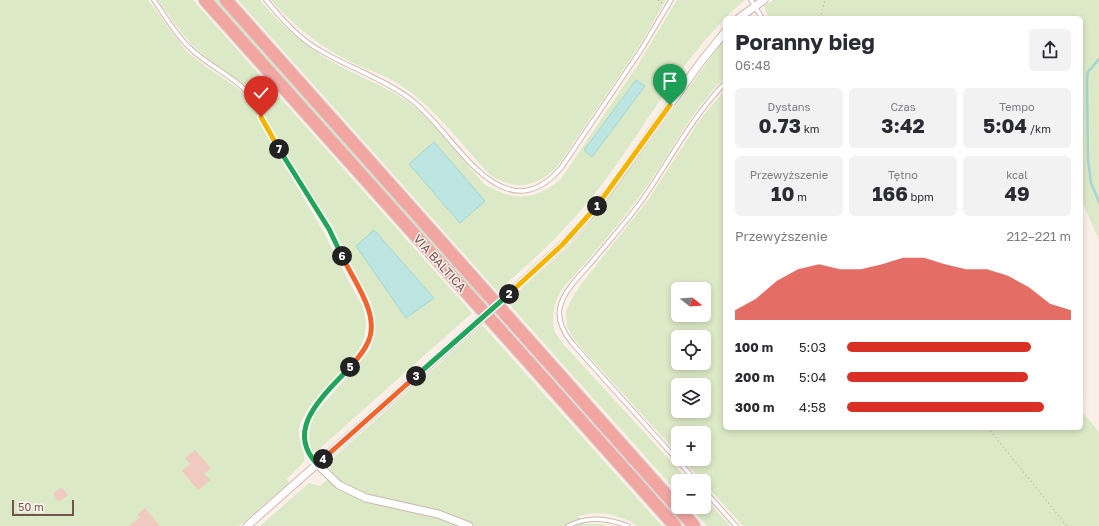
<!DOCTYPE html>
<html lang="pl">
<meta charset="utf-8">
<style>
:root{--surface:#fff;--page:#f2f2f3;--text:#2b2b33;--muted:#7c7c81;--accent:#d93025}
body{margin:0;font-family:"Golos Text",sans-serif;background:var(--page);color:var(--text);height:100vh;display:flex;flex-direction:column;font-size:15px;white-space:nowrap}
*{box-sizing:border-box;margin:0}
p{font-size:13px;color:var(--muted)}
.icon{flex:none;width:22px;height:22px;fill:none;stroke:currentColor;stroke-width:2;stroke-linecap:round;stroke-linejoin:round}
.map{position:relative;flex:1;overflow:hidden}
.sheet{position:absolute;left:723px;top:16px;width:360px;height:414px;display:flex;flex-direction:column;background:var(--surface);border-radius:6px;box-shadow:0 2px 6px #0003}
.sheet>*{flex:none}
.needle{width:26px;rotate:107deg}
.fabs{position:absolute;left:671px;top:282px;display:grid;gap:8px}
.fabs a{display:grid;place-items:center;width:40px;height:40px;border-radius:6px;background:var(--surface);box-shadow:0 2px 6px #0003;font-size:20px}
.scale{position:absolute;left:12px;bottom:10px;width:62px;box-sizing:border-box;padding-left:4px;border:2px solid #75524d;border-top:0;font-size:11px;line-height:14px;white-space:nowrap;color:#75524d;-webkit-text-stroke:3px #fef4ee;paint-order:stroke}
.pin{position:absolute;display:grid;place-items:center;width:34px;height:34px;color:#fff;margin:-41px -17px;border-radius:50% 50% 50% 0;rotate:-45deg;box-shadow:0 0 4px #0007}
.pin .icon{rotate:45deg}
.km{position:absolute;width:20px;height:20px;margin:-10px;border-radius:50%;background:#222;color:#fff;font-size:11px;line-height:20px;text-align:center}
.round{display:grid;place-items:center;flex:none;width:42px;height:42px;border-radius:6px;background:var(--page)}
.summary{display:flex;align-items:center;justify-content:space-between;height:68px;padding:0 12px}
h1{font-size:22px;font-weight:700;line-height:30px}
.stats{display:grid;grid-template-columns:repeat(3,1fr);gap:6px;height:68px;padding:4px 12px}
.stats div{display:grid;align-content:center;border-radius:6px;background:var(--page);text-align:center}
.stats b{font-size:20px;font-weight:700}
.stats small{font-size:11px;font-weight:400}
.stats p{font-size:11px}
.chart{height:112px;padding:8px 12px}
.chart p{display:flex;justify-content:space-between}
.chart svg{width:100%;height:72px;margin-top:4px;fill:var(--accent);opacity:.7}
ul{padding:0 12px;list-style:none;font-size:13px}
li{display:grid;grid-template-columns:64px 48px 1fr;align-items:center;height:30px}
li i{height:10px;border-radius:5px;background:var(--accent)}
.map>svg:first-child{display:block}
</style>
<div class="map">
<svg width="1099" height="526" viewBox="0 0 1099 526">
<rect width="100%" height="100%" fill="#fbf0e8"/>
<g fill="#dce9c7" fill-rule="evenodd">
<path d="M0 0H148L187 52 209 69 226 80 241 91 254 107 269 139 324 233 350 284 363 307 366 321 365 335 360 348 353 358C339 374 301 409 299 429 297 441 306 451 304 462L287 479 289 483 239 526H0Z"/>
<path d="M158 0H193L472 313 317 451 312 450C307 436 309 427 315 414L370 350 375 332V317L371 302 345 252 333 227 274 135 257 101 246 86 213 63 192 45 174 23Z"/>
<path d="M212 0H219L486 301 483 304Z"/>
<path d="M238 0H260C282 26 306 48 336 64 360 77 385 86 407 101 436 123 460 156 484 184 514 202 534 201 561 179L637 66 677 0H745C686 50 649 122 603 183 572 224 536 259 497 291Z"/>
<path d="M271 0H666L638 48 557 167C534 188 517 191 490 175 462 145 432 104 397 83 381 73 364 69 347 60 318 45 293 25 271 0Z"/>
<path d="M774 0H1099V240L1081 199V18H769L764 6Z"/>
<path d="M725 38V77C691 110 670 155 642 193 620 224 595 252 570 280 557 292 549 313 555 332 557 336 561 341 564 345L689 481H678V493L507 302 567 248 596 216Z"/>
<path d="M725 90V428H1081V410L1099 432V526H743L704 483V481H702L682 459H704V433H678V454L575 341 567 327 566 311 571 300 582 283 648 200 701 118ZM678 289H704V315H678ZM678 337H704V363H678ZM678 385H704V411H678Z"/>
<path d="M482 325 662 526H637L630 521 609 514 595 513 578 516 585 524H601L607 526H260L309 483 320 486 333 474C329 469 328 466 331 460Z"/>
<path d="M704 497 730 526H707L690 507H704Z"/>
</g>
<g fill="#bde5e2" stroke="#a4d6d3">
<path d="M636 80 645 86 592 157 584 150Z"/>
<path d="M434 142 485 201 460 223 409 164Z"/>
<path d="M374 230 434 298 406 318 356 246Z"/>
</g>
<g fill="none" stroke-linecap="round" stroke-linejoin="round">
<path stroke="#a4d6d3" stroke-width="2.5" d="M1099 59 1088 72 1087 80 1088 159 1091 183 1099 202"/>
</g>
<g fill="#f0c9c1">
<path d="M195 450 211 468 204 474 210 480 198 490 182 471 190 464 185 458Z"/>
<path d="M61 487 68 495 59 502 53 494Z"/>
<path d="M145 508 160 526H129L140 517 137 515Z"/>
</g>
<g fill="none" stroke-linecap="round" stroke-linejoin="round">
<g stroke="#cfb8b1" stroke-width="5.5">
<g id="lane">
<path d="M154 0C165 16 176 35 190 48 206 64 227 73 243 88 257 102 262 121 272 138 291 168 313 198 330 230 336 244 342 258 349 271 355 284 366 298 370 312 372 321 372 333 368 342 352 380 274 418 317 464"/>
<path d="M266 0C282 19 299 39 321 51 350 68 382 78 409 98 443 123 470 177 508 189 530 196 548 183 561 168L641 50 671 0"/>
<path d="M751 0 762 18"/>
<path d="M696 481 572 343C564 333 557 321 560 307 565 288 583 273 595 258 611 239 628 220 643 199 670 160 692 117 725 83"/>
<path d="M704 490 736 526"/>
<path d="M568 526C588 516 607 518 628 526"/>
</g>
</g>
<g stroke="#cfb8b1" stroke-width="9">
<g id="street">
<path d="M739 18 764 0"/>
<path d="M511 292 562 245 589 216 610 189 700 63 725 32"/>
<path d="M317 464 339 485 366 498 438 514 469 526"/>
<path d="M247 526 472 327"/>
</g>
</g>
<g stroke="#d8cfcd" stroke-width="14">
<g id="highway">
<path d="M205 0 675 526"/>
<path d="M226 0 694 526"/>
</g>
</g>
<g stroke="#d5aca4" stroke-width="1.5" stroke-dasharray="1 3" stroke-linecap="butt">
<path d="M658 0 662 3"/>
<path d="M820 18 825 0"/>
<path d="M988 428 1067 526"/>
</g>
<use href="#lane" stroke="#fff" stroke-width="3.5"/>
<use href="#street" stroke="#fff" stroke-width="7"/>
<use href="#highway" stroke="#f2a6a2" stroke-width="12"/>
<g stroke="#cfb8b1" stroke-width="9" stroke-linecap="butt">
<path id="street-bridge" d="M472 327 511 292"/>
</g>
<use href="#street-bridge" stroke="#fff" stroke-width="7"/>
</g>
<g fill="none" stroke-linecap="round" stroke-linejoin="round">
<g stroke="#fff" stroke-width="8">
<path id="split-1" d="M597 206 670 105"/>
</g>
<g stroke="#fff" stroke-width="8">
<path id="split-2" d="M509 294 562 245 597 206"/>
</g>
<g stroke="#fff" stroke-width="8">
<path id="split-3" d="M416 376 509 294"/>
</g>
<g stroke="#fff" stroke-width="8">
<path id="split-4" d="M323 459 416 376"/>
</g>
<g stroke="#fff" stroke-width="8">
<path id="split-5" d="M323 459 317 464C283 428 326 394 350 367"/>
</g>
<g stroke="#fff" stroke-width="8">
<path id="split-6" d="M342 256C353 280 381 315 368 342 364 352 357 359 350 367"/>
</g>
<g stroke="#fff" stroke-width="8">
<path id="split-7" d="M279 149 329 229 342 256"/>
</g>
<g stroke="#fff" stroke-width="8">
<path id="split-8" d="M261 117 279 149"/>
</g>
<use href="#split-1" stroke="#f5b400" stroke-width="5"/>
<use href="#split-2" stroke="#f5b400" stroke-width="5"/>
<use href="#split-3" stroke="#22a559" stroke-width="5"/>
<use href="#split-4" stroke="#f0652b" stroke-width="5"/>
<use href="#split-5" stroke="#22a559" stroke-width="5"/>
<use href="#split-6" stroke="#f0652b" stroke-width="5"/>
<use href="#split-7" stroke="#22a559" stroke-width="5"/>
<use href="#split-8" stroke="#f5b400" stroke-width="5"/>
</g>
<g text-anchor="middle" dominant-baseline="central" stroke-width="3" stroke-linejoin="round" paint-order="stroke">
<g font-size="12" fill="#75524d" stroke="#fef4ee">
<text transform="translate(440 263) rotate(48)">VIA BALTICA</text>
</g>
</g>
</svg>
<div class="fabs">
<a><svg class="needle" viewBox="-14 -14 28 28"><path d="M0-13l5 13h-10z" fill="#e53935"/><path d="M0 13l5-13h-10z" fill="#7c7c81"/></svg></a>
<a><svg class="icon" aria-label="locate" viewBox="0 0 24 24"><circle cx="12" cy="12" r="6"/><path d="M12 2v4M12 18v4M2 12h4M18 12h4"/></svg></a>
<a><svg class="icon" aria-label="layers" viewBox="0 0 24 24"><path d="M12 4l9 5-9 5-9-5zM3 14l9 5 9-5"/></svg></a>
<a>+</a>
<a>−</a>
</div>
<div class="scale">50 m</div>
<div class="pin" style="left:670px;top:105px;background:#1e9e55"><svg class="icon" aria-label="arrive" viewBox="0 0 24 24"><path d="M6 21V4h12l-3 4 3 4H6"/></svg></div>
<div class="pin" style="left:261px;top:117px;background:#d93025"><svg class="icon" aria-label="check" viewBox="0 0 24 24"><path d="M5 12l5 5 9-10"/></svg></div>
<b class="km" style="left:597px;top:206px">1</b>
<b class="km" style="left:509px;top:294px">2</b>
<b class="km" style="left:416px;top:376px">3</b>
<b class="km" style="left:323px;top:459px">4</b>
<b class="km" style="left:350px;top:367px">5</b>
<b class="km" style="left:342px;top:256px">6</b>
<b class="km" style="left:279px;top:149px">7</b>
<section class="sheet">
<div class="summary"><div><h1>Poranny bieg</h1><p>06:48</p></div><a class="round"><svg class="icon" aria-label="share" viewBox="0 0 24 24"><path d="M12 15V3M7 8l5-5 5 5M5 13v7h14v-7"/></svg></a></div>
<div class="stats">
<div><p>Dystans</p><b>0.73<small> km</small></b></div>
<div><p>Czas</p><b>3:42</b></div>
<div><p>Tempo</p><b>5:04<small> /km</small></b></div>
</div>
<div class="stats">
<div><p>Przewyższenie</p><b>10<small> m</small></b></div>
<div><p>Tętno</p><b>166<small> bpm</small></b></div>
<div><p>kcal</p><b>49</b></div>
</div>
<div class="chart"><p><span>Przewyższenie</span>212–221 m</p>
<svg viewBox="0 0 160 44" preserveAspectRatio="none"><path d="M0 44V38L10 31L20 20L30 13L40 10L50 13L60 13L70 10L80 6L90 6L100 10L110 13L120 13L130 17L140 24L150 34L160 38V44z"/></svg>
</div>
<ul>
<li><b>100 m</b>5:03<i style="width:82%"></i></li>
<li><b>200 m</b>5:04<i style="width:81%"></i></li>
<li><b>300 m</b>4:58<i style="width:88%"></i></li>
</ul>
</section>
</div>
